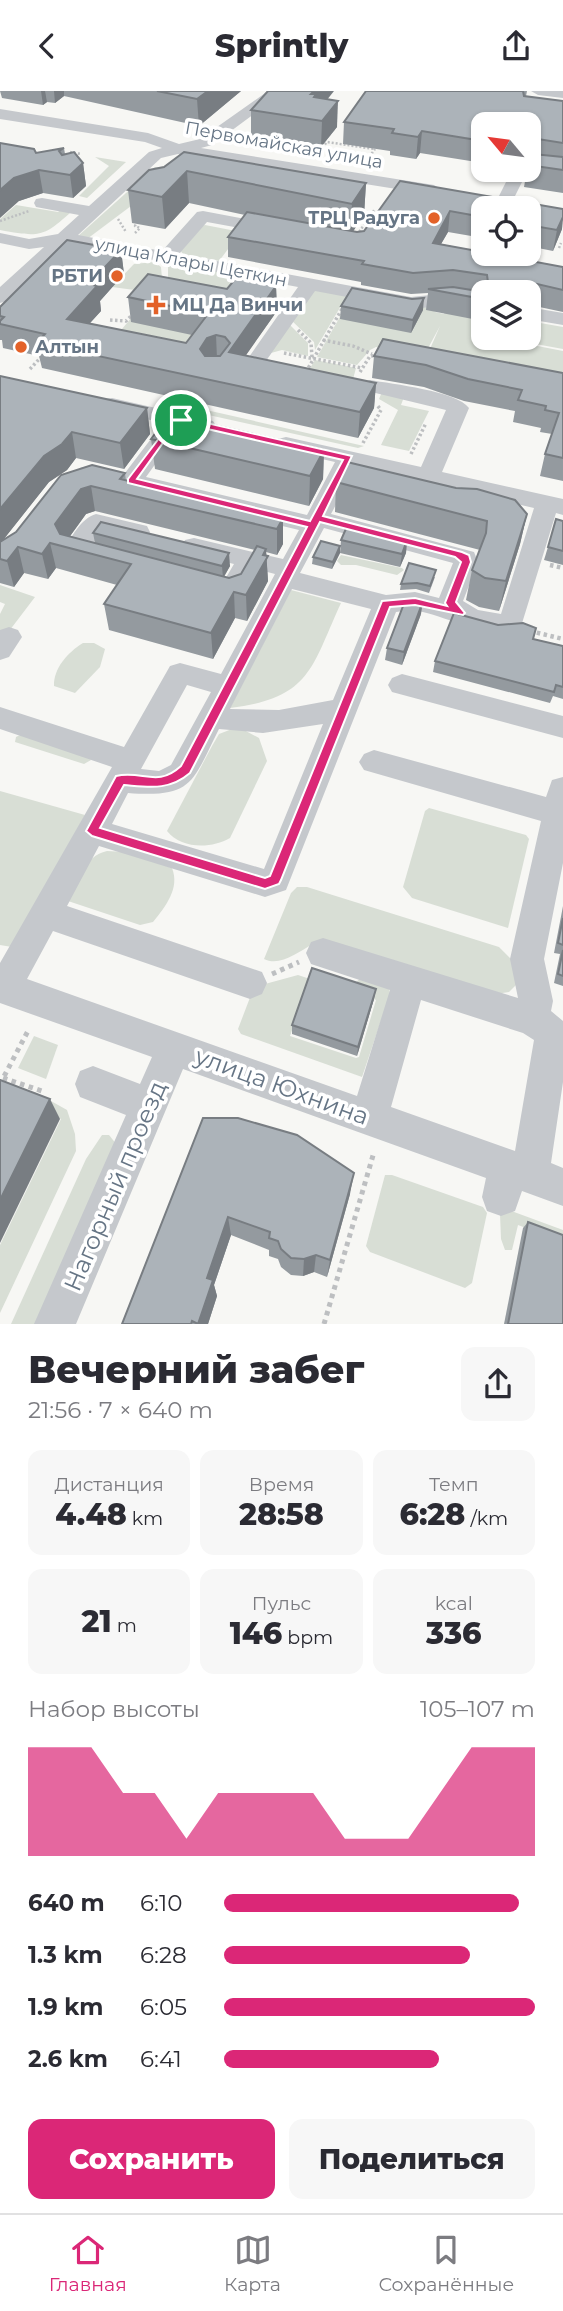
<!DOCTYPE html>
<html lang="ru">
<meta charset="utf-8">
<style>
:root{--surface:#fff;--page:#f7f7f7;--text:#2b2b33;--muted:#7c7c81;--line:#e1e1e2;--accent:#db2777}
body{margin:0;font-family:Montserrat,sans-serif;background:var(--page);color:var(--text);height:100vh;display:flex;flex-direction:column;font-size:26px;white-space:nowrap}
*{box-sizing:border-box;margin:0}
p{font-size:23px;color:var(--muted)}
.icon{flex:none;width:38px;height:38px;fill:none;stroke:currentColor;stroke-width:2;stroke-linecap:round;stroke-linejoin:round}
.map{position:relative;height:1233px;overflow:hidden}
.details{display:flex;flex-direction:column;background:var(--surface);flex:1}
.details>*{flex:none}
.needle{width:46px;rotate:299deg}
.buttons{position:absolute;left:471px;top:21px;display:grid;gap:14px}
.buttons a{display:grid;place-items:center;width:70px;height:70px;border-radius:14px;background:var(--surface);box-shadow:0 2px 5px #0004;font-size:35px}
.pin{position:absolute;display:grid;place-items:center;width:60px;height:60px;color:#fff;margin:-30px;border:4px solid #fff;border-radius:50%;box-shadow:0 2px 7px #0007}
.round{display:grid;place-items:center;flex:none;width:74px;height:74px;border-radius:14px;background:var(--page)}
.summary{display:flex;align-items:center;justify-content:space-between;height:119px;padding:0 28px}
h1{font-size:38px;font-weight:800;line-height:52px}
.figures{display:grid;grid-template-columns:repeat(3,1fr);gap:10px;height:119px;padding:7px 28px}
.figures div{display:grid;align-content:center;border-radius:14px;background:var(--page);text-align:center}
.figures b{font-size:30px;font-weight:800}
.figures small{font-size:19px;font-weight:400}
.figures p{font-size:19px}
.chart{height:196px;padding:14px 28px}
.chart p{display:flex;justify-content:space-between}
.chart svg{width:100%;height:126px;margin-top:7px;fill:var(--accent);opacity:.7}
.action{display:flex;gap:14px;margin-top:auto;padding:14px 28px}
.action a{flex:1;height:80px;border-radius:14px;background:var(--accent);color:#fff;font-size:28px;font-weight:800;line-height:80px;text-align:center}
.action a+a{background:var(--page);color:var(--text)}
ul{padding:0 28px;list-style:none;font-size:23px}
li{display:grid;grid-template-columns:112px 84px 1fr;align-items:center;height:52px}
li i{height:18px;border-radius:9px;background:var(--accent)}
header{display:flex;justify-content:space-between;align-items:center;height:91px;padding:0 28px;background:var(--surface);font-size:32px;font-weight:800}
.tabs{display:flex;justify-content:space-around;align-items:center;height:98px;border-top:2px solid var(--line);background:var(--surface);font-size:19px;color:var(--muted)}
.tabs a{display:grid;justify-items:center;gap:4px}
.tabs .on{color:var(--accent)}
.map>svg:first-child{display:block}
</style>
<header><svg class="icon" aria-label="back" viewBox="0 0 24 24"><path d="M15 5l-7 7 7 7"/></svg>Sprintly<svg class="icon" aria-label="share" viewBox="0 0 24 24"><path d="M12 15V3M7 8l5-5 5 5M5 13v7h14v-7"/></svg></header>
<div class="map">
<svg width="563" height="1233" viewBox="0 0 563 1233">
<rect width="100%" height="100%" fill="#f7f7f4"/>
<g fill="#d8ded5">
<path d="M95 66 126 71 87 107 79 105 109 75Z"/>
<path d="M155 76 179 79 87 148 77 146Z"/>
<path d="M16 114 58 121 62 118 72 120C43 147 39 146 0 139V128Z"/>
<path d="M201 135 205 134 241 141 219 170 183 163 180 159Z"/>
<path d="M172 170 239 184 242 185 225 206 165 194 168 187V172Z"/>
<path d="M154 171 161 176 162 187 142 200 112 196 134 173Z"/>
<path d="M312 196 348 203 315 259 314 251 290 228Z"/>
<path d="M353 203 389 220 431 215 435 221 444 223 450 211 483 217V247H497L563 260V280L558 294 426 267 440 235 426 261 376 256 370 259 357 274 317 266Z"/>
<path d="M147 208 196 245 189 254 117 244Z"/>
<path d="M529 230 563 236V258L502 247H528Z"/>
<path d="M287 231 308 252V265L282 259 271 262Z"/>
<path d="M315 269 356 277 352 292 307 282Z"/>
<path d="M382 301 404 306 401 314 429 320 409 360 381 354 398 319 379 308Z"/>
<path d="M193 316 364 355 358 357 195 321Z"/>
<path d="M341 464 402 477 404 479 397 484 356 474H341L337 470Z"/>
<path d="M0 494 35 506 0 552V523L5 513 0 511Z"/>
<path d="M291 499 341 512C311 577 311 607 230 617Z"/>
<path d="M83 552H94L105 558 100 576 75 602 54 595C53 578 68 561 83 552Z"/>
<path d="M232 638 244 639 259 647 267 670 230 747C211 758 181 758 167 740L212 655 219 643Z"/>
<path d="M20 644 90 666 91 669 84 673 15 651 16 646Z"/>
<path d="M0 700 85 724 12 856 0 854Z"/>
<path d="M429 717 526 744 529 748 508 837 412 807 403 796 425 720Z"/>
<path d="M107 760 125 761 172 777C180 797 166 815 153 831L140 834 68 810C77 791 84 765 107 760Z"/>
<path d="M297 796H307L499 856 511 868 517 893 509 901 496 903 313 853C298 861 280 876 264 868L291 802Z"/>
<path d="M298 884 310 888 290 945 356 967 359 966 376 909 356 900 354 893 362 886 389 896 390 903 362 986 241 943 238 938 254 896Z"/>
<path d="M34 945 58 954 46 988 18 977Z"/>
<path d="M35 1001 67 1019 75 1043 76 1060 0 1222V1154L61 1028 28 1015Z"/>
<path d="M102 1044H109L117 1054 39 1233H11L86 1068Z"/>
<path d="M385 1084H392L483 1116 487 1122 472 1192 465 1197 370 1161 366 1155Z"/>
<path d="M506 1118 563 1139V1151L518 1134 512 1159H505L501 1148 500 1123Z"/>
</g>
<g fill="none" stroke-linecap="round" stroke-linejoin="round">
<g stroke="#bdbfc1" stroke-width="2.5" stroke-dasharray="2 2" stroke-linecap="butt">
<path d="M253 43 251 46 322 57 327 51 374 58"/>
<path d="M70 61 81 63"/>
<path d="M367 69 375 58"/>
<path d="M118 128 126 141"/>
<path d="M0 130 29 120"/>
<path d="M135 142 140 137 135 135 137 130"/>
<path d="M357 144 375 118"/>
<path d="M559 157 561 152"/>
</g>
<g stroke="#bdbfc1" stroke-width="3.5" stroke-dasharray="2.5 2.5" stroke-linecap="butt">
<path d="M110 229 126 230 133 223"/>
<path d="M298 239 311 252 312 266"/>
<path d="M323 249 353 255 372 263"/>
<path d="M284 262 362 277"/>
<path d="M30 278 43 264"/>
<path d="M306 281 343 216"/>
<path d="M360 281 370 265 380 264"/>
<path d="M363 352 381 319 377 314"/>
<path d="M411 363 426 332"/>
</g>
<g stroke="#bdbfc1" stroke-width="4.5" stroke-dasharray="3.5 3.5" stroke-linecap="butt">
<path d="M550 474 563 477"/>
<path d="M530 540 563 548"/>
</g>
<g stroke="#bdbfc1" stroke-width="5" stroke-dasharray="4.5 4.5" stroke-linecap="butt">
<path d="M272 883 299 871"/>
<path d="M3 987 45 1001"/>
<path d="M0 993 29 938"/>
<path d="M324 1233 374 1061"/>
</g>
<g fill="#c5c8cc" fill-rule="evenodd">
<path d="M268 0H285L212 54 201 57 434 94 442 99 434 104 178 63 161 67 78 144 162 160 197 121 203 120 277 134 286 139 277 144 207 131 179 163 411 206 450 202 483 208V220L450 214 411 218 315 200 254 287H240L237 283 298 196 68 153 7 210 0 212V196L44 156 29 158 0 152V142L29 148 58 143 79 124 36 116 34 112 36 108 42 107 89 115 149 61 162 57 145 51 0 28V18L148 42 179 53 200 48Z"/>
<path d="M531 0H563V7L538 4Z"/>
<path d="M512 79H528L510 115H498L496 111Z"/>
<path d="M528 216 563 222V234L528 228Z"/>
<path d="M370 289C392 293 457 300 469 317L442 381 563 408V424L556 422 519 542C491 550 447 525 418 520 411 519 403 520 396 521L286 799 265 806 99 755 67 815 262 881 267 892 262 903 250 908 53 840 27 888 357 1005 390 899 311 873 306 862 311 851 323 847 518 907 510 868 541 730 364 679 359 671 364 663 374 659 546 706 552 689 563 686V772L544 868 553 910 551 920 563 930V991L551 1072 563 1077V1115L522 1100 515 1120 501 1125 487 1120 482 1106 486 1087 183 978 76 1233H34L126 1024 80 1006 75 993 80 980 93 975 140 993 152 966 0 912V872L112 676 0 638V616L124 656 170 575 180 572 221 583 275 483 256 478 240 507 231 510 207 503 203 497 207 491 216 488 224 490 234 473 185 461 182 455 185 449 194 447 283 468 299 439 88 389 80 387 77 382 80 377 88 375 125 382 163 332 104 318 101 313 104 308 112 307 213 330 216 335 213 340 205 342 182 336 146 386 307 424 335 371 278 358 275 353 278 348 286 346 421 376 446 319 363 299 360 295 363 291ZM356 376 534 417 501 523 478 519 463 510 478 471 474 461 331 423ZM324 437 453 472 439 507 415 501 386 504 300 482ZM292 498 371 518 333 609 279 619 230 618ZM187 594 211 601 171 674 159 680 141 678ZM323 633 264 778 112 733 128 702C194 707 192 691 219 638L263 642ZM421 909 523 942 534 949 515 1060 391 1016Z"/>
<path d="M96 423 147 435 150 441 147 447 138 449 102 440 91 456 108 460 111 466 108 472 99 474 66 466 63 460C71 447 81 427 96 423Z"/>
<path d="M9 536 18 539 22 546 9 566 0 569V539Z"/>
<path d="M402 583 563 625V647L392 601 388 594 392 587Z"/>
</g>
</g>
<g fill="#949a9f" fill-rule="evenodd">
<path d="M0 0H241L199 35 64 5 55 12 47 11 43 14 2 7Z"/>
<path d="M366 0H527L526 5 563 10V79L528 69V33H483V72L420 62 416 68 390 64V60L343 53 344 31Z"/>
<path d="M328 8 337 36 321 56 251 46V19Z"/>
<path d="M64 57 65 63 83 72 86 95 73 107 43 102 19 110 36 62Z"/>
<path d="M184 61 366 92 364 124 353 140 357 141 364 140 400 90 563 118 562 138 553 160 528 155V117H483V147L448 141 441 153 483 161V163H493L563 176V221L530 214 528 222V201H483V230L426 219 428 202 411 203 361 194V191L228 166V146L245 124 189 112 165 138 132 132 128 99 149 79 164 76Z"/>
<path d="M528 74 563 79V102L524 96 527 79H528Z"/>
<path d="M121 159 124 183 100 210 101 220 89 233 186 252 192 244 131 231 128 206 276 195 277 220 245 265 376 292 374 317 358 347 42 277 39 265 3 257 2 249H0V216Z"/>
<path d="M341 215 423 219 411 242 340 228Z"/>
<path d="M374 265 563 282V390L540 385 545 363 552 343 540 341 541 337 513 331 515 320 464 310 424 296 372 287Z"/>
<path d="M0 285 147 317 150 343 124 378 76 367 67 379 49 391 2 450 16 441 61 384 125 382 126 390 283 427V453L277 464 266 461 268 490 247 530 235 527 213 568 109 539 104 513 117 494 56 477 48 488 24 482 14 496 0 492ZM95 420 255 459 241 483 229 487 224 486 230 475 93 442 95 452 70 445 86 423Z"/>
<path d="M151 348 324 359 323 388 309 415 155 378Z"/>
<path d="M336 391 527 423 520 453 499 520 479 516 466 509 472 479 480 459 335 421Z"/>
<path d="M563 430V474L544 469 548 456Z"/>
<path d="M341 449H407L406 462 400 476 340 462Z"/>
<path d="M340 455V462L332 478 312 473 313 466Z"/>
<path d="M435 486 429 502 416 498 400 499 401 493Z"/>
<path d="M421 523 402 574 385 569 387 557Z"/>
<path d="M533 548 563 555V608L553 605 550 612 433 581 435 570Z"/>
<path d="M563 815V895L554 892 560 863 554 862Z"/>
<path d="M374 908 357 965 292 943V934Z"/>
<path d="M238 1027 350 1103 327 1186 314 1181 303 1185 291 1184 281 1176 278 1168 269 1165V1159L231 1144 214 1194 217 1205 208 1233H122Z"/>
<path d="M528 1131 563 1233H504L523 1137Z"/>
</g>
<g fill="#787d82">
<path d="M41 0H45L47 11 43 14Z"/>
<path d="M54 0H64V5L55 12Z"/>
<path d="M208 0H241L199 35 197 8Z"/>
<path d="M314 0H334L311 29V3Z"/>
<path d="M338 10 337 36 321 56 322 30Z"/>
<path d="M422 40 420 62 416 68 418 46Z"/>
<path d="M532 47 528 69 529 54Z"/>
<path d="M83 72 86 95 73 107 70 84Z"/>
<path d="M39 79 43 102 19 110 0 127V99L14 87Z"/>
<path d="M187 80 189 112 165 138 162 106Z"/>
<path d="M366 92 364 124 350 145 352 113Z"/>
<path d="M450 120 448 141 430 172 433 152Z"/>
<path d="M563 126 562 138 553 160 557 139Z"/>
<path d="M121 159 124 183 100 210 101 220 71 253 67 228 89 193Z"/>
<path d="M276 195 277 220 230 287 229 261Z"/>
<path d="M424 207 423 219 411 242 413 229Z"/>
<path d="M216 244 217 268 209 271 200 258 207 247Z"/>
<path d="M376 292 374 317 358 347 360 321Z"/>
<path d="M147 317 150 343 124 378 120 352Z"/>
<path d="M72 341 76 367 67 379 49 391 0 453V418L44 365Z"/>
<path d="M324 359 323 388 309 415 310 385Z"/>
<path d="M91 395 95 420 86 423 63 455 55 433 81 398Z"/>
<path d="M527 423 520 453 499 520 506 490Z"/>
<path d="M283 427V453L277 464V438Z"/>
<path d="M407 449 406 462 400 476 402 463Z"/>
<path d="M50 452 56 477 48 488 42 463Z"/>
<path d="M340 455V462L332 478 333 471Z"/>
<path d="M18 456 24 482 14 496 7 470Z"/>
<path d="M266 458 268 490 247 530 246 504Z"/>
<path d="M229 462 230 475 223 487 222 475Z"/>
<path d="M234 501 235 527 213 568 211 542Z"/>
<path d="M423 510 421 523 402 574 404 561Z"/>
<path d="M376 898 374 908 357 965 358 956Z"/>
<path d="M50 1008 60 1028 0 1152V1109Z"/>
<path d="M354 1082 350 1103 327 1186 330 1169Z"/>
<path d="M228 1126 231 1144 214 1194 217 1205 208 1233H198L207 1187Z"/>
<path d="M316 1164 314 1181 303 1185 304 1168Z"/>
</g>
<g fill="#acb3b9" stroke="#787d82" stroke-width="2" fill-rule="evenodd">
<path d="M157 0H208L197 8Z"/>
<path d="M268 0H314L311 3H316L314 6 338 10 322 30 251 19Z"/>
<path d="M366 0H523L524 5 563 10V52L532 47 528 54V33H483V50L422 40 418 46 392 42 394 38 344 31Z"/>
<path d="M0 52 34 58 36 62 64 57 59 60 62 64 74 61 83 72 70 84 39 79 14 87 0 99Z"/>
<path d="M184 61 366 92 352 113 187 80 162 106 128 99 149 79 164 76Z"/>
<path d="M533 63 563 66V79L528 74Z"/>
<path d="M400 90 563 118V126L557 139 528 134V117H483V126L450 120 433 152 483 161V163H493L563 176V199L533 192 529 195 531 209 528 216V201H486L489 199 487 184 453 179 413 182 362 173 364 170 228 146 247 121 357 141 364 140Z"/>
<path d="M67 149 121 159 89 193 97 195 67 228 186 252 208 223 128 206 148 183 227 198 236 187 276 195 229 261 376 292 360 321 37 252 45 243 0 233V230L4 226 0 225V216ZM216 244 225 246 230 252 220 265H205L200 258 207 247Z"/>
<path d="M453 196 484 201H483V208L428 198Z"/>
<path d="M352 197 412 208 424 207 413 229 341 215Z"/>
<path d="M383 248 563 282V367L545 363 559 322 545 319 546 315 518 309 522 299 468 288 426 274 374 265Z"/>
<path d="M0 285 147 317 120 352 72 341 62 353 44 365 0 418Z"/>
<path d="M169 324 324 359 310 385 151 348Z"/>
<path d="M347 371 456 397 477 398 515 409 527 423 506 490 485 487 472 479 486 442 487 430 336 391Z"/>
<path d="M92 374 125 382 120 388 283 427 277 438 91 395 81 398 55 433 60 443 229 487 241 483 257 455 266 458 263 464 268 465 246 504 234 501 211 542 104 513 131 473 50 452 42 463 18 456 7 470 0 468V451L16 441 61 384Z"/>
<path d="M556 428 563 430V460L548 456Z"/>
<path d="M101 431 229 462 222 475 93 442Z"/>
<path d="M348 433 407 449 402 463 341 449Z"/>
<path d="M321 450 340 455 333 471 313 466Z"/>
<path d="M409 472 436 479 430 495 417 492 401 493Z"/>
<path d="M405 510H423L404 561 387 557Z"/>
<path d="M454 522 498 534 523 532 536 537 533 548 563 555V596L556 594 554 601 435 570Z"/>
<path d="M563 827V854L558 852Z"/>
<path d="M563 859V885L558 883Z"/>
<path d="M312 877 376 898 358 956 292 934Z"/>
<path d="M0 989 50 1008 0 1109Z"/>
<path d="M203 1027H238L297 1044 354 1082 330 1169 316 1164 304 1168 291 1167 281 1158 278 1150 269 1147 270 1141 228 1126 207 1187 213 1189 198 1233 192 1230 191 1233H122Z"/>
<path d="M528 1131 563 1144V1233H508Z"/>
</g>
<path fill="#db2777" stroke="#fff" stroke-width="2" fill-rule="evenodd" d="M176 325 352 365 323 425 462 461 469 464 471 471 456 511 465 522 463 524 415 514 390 516 281 789 279 793 265 798 92 745 86 740 116 685C143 679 157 697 181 675L307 436 128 392V388ZM178 331 181 332 343 369 310 430 137 388ZM320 431 455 466 461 471 445 512 447 515 415 507 382 510 270 785 265 787 100 737 124 694C149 696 169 700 190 682Z"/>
<g fill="#e36128" stroke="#fff" stroke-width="2.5">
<circle cx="434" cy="127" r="7"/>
<circle cx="117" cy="185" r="7"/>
<path d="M152.5 203.5h7v7h7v7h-7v7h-7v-7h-7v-7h7z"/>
<circle cx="21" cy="256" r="7"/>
</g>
<g text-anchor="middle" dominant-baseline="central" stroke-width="7" stroke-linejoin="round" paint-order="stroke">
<g font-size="18" fill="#667585" stroke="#fff">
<text transform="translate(284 54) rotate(10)">Первомайская улица</text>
<text transform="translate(191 171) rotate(11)">улица Клары Цеткин</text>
</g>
<g font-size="18" font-weight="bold" fill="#667585" stroke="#fff" text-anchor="end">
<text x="420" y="127">ТРЦ Радуга</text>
<text x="103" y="185">РБТИ</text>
<text x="172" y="214" text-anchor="start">МЦ Да Винчи</text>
<text x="35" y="256" text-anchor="start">Алтын</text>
</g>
<g font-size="24" fill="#667585" stroke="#fff">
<text transform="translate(282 995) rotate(20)">улица Юхнина</text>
<text transform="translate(115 1095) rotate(-67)">Нагорный проезд</text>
</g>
</g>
</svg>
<div class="buttons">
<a><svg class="needle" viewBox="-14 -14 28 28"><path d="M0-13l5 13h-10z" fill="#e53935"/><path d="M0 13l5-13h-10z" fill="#7c7c81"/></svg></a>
<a><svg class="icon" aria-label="locate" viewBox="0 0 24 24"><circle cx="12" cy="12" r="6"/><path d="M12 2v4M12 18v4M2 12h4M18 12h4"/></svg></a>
<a><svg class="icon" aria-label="layers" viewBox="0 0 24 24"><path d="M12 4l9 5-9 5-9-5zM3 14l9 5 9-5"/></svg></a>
</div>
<div class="pin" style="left:181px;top:329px;background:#1e9e55"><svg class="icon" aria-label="arrive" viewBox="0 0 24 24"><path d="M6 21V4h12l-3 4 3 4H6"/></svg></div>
</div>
<section class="details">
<div class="summary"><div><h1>Вечерний забег</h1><p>21:56 · 7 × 640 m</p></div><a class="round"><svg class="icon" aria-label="share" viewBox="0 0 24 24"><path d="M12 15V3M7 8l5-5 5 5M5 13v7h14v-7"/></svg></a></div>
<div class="figures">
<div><p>Дистанция</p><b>4.48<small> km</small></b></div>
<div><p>Время</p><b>28:58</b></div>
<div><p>Темп</p><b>6:28<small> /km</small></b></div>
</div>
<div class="figures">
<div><b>21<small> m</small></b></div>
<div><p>Пульс</p><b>146<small> bpm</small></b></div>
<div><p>kcal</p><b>336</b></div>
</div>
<div class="chart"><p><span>Набор высоты</span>105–107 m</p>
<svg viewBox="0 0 160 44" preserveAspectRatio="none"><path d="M0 44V6L10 6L20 6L30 22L40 22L50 38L60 22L70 22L80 22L90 22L100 38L110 38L120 38L130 22L140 6L150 6L160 6V44z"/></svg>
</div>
<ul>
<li><b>640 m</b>6:10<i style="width:95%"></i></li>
<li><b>1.3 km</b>6:28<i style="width:79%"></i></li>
<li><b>1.9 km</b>6:05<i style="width:100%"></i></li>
<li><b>2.6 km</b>6:41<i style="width:69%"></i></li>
</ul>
<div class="action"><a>Сохранить</a><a>Поделиться</a></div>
</section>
<nav class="tabs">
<a class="on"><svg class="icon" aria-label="home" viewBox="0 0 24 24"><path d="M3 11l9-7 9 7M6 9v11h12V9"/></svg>Главная</a>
<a><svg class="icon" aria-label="map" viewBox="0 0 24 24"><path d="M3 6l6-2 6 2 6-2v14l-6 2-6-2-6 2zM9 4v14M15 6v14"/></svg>Карта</a>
<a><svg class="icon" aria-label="saved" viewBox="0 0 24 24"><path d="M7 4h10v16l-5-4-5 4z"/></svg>Сохранённые</a>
</nav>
